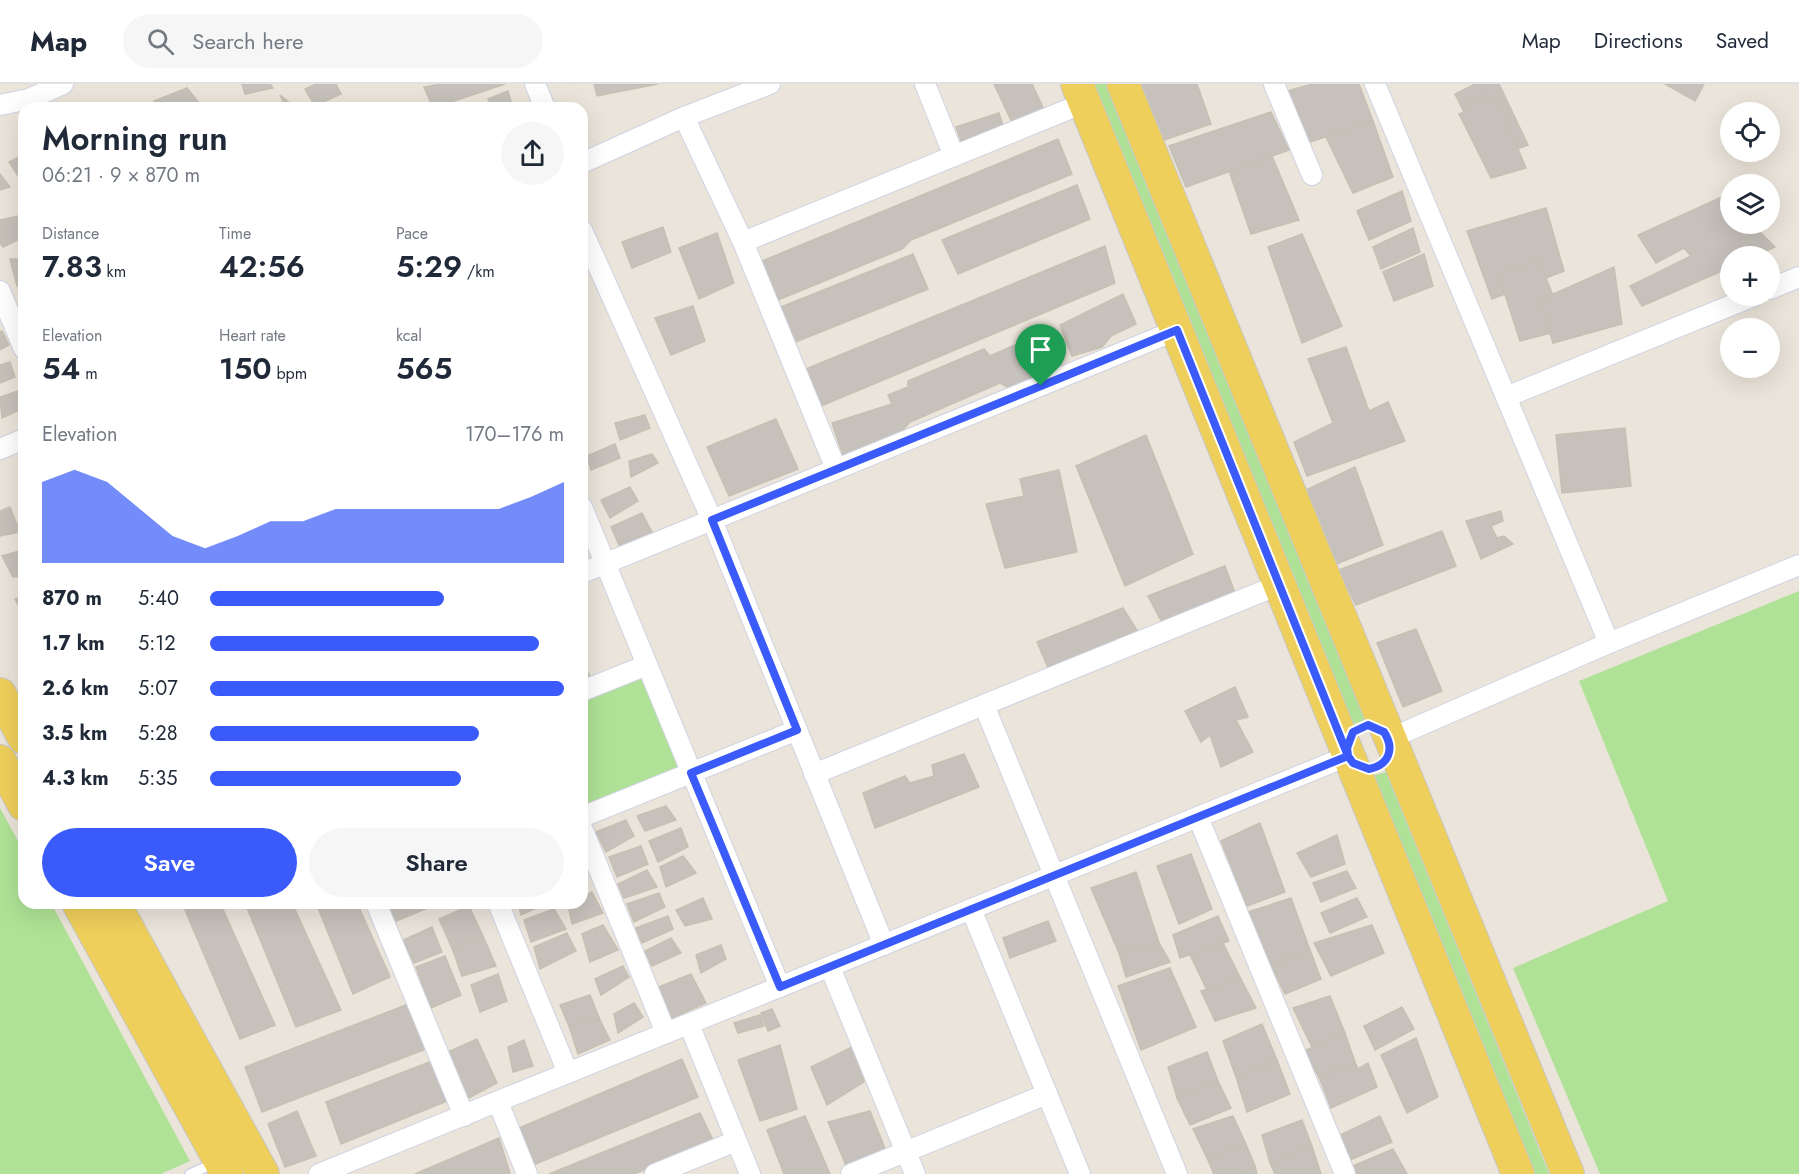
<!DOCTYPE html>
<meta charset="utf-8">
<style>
:root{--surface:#fff;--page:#f6f6f7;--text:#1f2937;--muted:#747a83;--line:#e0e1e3;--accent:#3a5bf9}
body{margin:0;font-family:Jost,sans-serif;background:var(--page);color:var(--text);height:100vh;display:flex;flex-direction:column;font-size:22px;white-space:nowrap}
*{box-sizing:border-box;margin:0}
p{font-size:20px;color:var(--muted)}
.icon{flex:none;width:33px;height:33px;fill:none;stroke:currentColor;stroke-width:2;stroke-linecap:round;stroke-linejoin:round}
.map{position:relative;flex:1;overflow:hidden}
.panel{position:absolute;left:18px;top:18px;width:570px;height:807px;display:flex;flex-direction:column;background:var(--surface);border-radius:18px;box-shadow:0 6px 24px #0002}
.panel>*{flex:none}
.controls{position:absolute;left:1720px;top:18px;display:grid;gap:12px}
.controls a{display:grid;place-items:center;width:60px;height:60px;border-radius:50%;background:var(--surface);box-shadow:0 6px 24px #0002;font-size:30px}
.pin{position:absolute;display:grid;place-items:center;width:51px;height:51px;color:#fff;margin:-62px -26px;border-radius:50% 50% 50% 0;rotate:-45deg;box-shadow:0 0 6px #0007}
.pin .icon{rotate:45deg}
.round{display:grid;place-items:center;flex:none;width:63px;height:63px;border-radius:32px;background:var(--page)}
.summary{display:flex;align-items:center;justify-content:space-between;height:102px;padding:0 24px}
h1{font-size:33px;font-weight:600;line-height:45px}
.figures{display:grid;grid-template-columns:repeat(3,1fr);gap:9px;height:102px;padding:6px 24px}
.figures div{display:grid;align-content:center}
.figures b{font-size:30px;font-weight:600}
.figures small{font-size:16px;font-weight:400}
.figures p{font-size:16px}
.chart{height:168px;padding:12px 24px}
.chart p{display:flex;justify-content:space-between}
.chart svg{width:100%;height:108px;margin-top:6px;fill:var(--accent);opacity:.7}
.primary-button{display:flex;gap:12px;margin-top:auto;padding:12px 24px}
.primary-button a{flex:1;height:69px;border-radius:36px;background:var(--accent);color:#fff;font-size:24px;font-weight:600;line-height:69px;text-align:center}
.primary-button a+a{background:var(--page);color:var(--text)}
ul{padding:0 24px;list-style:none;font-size:20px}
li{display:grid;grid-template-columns:96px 72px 1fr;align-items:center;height:45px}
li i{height:15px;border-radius:8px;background:var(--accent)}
header{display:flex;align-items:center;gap:36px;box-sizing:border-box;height:84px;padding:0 30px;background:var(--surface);border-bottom:2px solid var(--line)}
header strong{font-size:28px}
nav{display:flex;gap:33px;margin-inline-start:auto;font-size:21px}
.search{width:420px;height:54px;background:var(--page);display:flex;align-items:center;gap:15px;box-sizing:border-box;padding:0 21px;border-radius:33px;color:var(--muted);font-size:22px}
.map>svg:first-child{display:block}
</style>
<header>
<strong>Map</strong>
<div class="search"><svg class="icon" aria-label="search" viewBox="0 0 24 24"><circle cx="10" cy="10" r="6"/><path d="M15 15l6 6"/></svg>Search here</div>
<nav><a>Map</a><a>Directions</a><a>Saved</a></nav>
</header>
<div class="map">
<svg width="1799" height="1090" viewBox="0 0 1799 1090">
<rect width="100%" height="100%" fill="#ebe4da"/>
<g fill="#afe296">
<path d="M1092 0H1110L1365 636 1351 641Z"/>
<path d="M1799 507V1090H1600L1513 884 1668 817 1579 597Z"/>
<path d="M647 581 691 689 582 733V607Z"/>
<path d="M1386 688 1549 1090H1532L1372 692Z"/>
<path d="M0 724 24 768V819H51L190 1077 161 1090H0Z"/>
</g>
<g fill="#c6c1ba" stroke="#c6c0b4" stroke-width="1.5">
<path d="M242 0H270L273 4 245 10Z"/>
<path d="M316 0H336L341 10 315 22 305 5Z"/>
<path d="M441 0H505L433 24 424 3Z"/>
<path d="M594 0H658L597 12Z"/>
<path d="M994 0H1032L1048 34 1016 47Z"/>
<path d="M1138 0H1197L1211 40 1158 58Z"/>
<path d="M1313 0H1359L1373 37 1304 60 1283 8Z"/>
<path d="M1475 0H1499L1528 61 1488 76 1455 10Z"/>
<path d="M1665 0H1704L1695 17Z"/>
<path d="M187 4 203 24H160L154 17Z"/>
<path d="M508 7 513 24H493L488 15Z"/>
<path d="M280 11 296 24H286Z"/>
<path d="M1487 11 1491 18 1497 15 1526 84 1491 94 1459 30 1470 26V17Z"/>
<path d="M267 19 269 24 246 22Z"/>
<path d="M1271 28 1289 66 1186 103 1169 62Z"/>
<path d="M999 29 1006 51 965 68 956 43Z"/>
<path d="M1373 37 1393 93 1353 109 1326 53Z"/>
<path d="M1058 55 1072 90 911 156 902 165 778 216 762 177Z"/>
<path d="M24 70V93L20 95 9 78Z"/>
<path d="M1272 72 1299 136 1251 150 1229 87Z"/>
<path d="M0 90 10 103 0 106Z"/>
<path d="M1077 101 1090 135 958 190 942 156Z"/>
<path d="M1402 107 1411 137 1369 156 1357 127Z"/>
<path d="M1724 112 1731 119V140H1752L1775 163 1755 172H1731V183L1642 222 1630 202 1691 172 1684 164 1656 179 1638 151Z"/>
<path d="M1546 124 1564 187 1492 215 1467 147Z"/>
<path d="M18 132 24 141V153L3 163 0 159V136Z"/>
<path d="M663 143 671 168 632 184 622 158Z"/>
<path d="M1413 144 1420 168 1381 185 1373 163Z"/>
<path d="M717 149 734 199 699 215 679 164Z"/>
<path d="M1302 150 1342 242 1302 259 1268 163Z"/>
<path d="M1105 162 1115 199 821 322 806 285Z"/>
<path d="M913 170 928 205 793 259 781 223Z"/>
<path d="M1424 170 1433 202 1394 217 1383 188Z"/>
<path d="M10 175H24V200L17 202Z"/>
<path d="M1539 177 1567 245 1520 257 1498 189Z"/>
<path d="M1614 183 1622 240 1553 259 1540 216Z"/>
<path d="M1123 210 1136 240 1111 252 1102 263 1072 272 1060 241Z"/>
<path d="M693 222 705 257 671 271 655 234Z"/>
<path d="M2 247 9 261 0 266V248Z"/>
<path d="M1015 261 1034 294 1007 303 1000 299 910 338 900 349 843 371 832 339 892 320 888 311 908 303V297L984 265 990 272Z"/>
<path d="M1346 263 1369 327 1388 318 1405 357 1307 392 1294 358 1333 339 1308 275Z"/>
<path d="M10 278 15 293 0 299V281Z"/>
<path d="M24 305V324L2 334 0 313Z"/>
<path d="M645 331 650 344 620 356 615 339Z"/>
<path d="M776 335 798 385 729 412 707 363Z"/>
<path d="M1625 344 1631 402 1562 409 1556 351Z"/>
<path d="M1146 351 1193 470 1125 502 1076 382Z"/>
<path d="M615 360 620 374 591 386 587 372Z"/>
<path d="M652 370 658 379 631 393 629 377Z"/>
<path d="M1355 383 1383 461 1329 483 1302 408Z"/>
<path d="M1059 386 1077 468 1005 484 986 420 1024 412 1020 395Z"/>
<path d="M630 403 638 417 610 434 601 416Z"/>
<path d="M10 423 20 448 0 452V427Z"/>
<path d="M1501 427 1503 437 1491 442 1497 454 1504 452 1513 460 1481 475 1466 437Z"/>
<path d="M642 429 653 450 619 461 611 443Z"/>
<path d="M1442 447 1456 482 1356 521 1339 486Z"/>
<path d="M23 466 24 492 13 493 2 472Z"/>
<path d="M1225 482 1238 517 1166 546 1148 512Z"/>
<path d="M24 513V531L15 515Z"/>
<path d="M1123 524 1143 556 1052 593 1037 558Z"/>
<path d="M1416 545 1442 607 1403 623 1377 559Z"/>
<path d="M582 580 590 592 582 596Z"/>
<path d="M1235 603 1248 633 1236 636 1253 668 1221 683 1210 651 1201 658 1185 627Z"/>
<path d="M964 670 979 703 875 744 863 709 905 692 910 699 934 692 932 681Z"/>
<path d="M666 722 676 736 645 747 637 732Z"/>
<path d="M626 736 634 752 606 768 596 748Z"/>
<path d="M1260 739 1285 808 1247 822 1221 757Z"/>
<path d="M681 744 688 763 658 778 649 757Z"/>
<path d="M1337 751 1345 780 1311 793 1297 769Z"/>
<path d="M641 762 648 780 617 793 609 773Z"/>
<path d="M1191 770 1212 825 1179 840 1157 782Z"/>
<path d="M683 772 696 789 666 803 660 783Z"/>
<path d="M647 786 657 803 624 814 618 800Z"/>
<path d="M1347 787 1356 804 1321 818 1313 799Z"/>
<path d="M1136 788 1159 859 1119 869 1091 804Z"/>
<path d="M592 808 603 829 572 840 568 821 582 819V813Z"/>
<path d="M659 809 665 823 634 838 627 820Z"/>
<path d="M703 814 712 835 685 842 676 826Z"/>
<path d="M1291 814 1310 866 1271 881 1248 828Z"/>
<path d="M1357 814 1367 833 1330 849 1321 829Z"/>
<path d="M182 819H220L275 941 240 955Z"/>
<path d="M245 819H292L341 926 296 943Z"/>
<path d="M316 819H357L390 893 353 910Z"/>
<path d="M386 819H425L428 824 394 838Z"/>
<path d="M518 819H547L521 831Z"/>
<path d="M469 822 483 852 452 864 439 835Z"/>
<path d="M554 825 566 845 531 858 524 836Z"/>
<path d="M668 832 673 845 642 859 636 844Z"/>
<path d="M1218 832 1229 857 1180 874 1173 851Z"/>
<path d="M1048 837 1056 857 1010 874 1003 854Z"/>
<path d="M603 841 618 866 590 878 582 850Z"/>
<path d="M1372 841 1384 869 1331 892 1314 859Z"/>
<path d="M432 843 442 868 414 879 403 856Z"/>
<path d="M567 849 576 867 540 885 534 863Z"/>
<path d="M483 852 496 882 462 892 452 864Z"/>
<path d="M671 854 681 869 652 882 645 867Z"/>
<path d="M1159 859 1170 878 1126 893 1119 869Z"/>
<path d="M1223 859 1241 895 1207 906 1190 871Z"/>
<path d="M721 861 726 875 701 889 696 871Z"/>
<path d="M1310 866 1321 895 1285 910 1271 881Z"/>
<path d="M445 872 461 911 431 924 416 883Z"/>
<path d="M623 882 629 893 601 911 595 895Z"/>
<path d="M1170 884 1196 943 1141 966 1118 902Z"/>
<path d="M498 890 507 917 480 928 471 901Z"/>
<path d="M691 890 706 919 670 935 659 903Z"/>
<path d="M1241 895 1256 924 1215 937 1201 907Z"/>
<path d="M590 911 600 936 569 942 560 921Z"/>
<path d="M1330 912 1345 949 1312 963 1293 924Z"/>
<path d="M634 919 643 933 618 949 614 930Z"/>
<path d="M406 921 426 965 262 1028 245 983Z"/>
<path d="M1402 923 1414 945 1375 966 1364 942Z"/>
<path d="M772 925 780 942 768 947 761 929Z"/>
<path d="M760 931 764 942 738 949 734 939Z"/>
<path d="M600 936 610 956 578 970 569 942Z"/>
<path d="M1262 940 1277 976 1236 993 1223 957Z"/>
<path d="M1345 949 1355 978 1319 993 1304 967Z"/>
<path d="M1416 954 1438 1013 1407 1029 1381 971Z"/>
<path d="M477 955 497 999 467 1015 448 968Z"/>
<path d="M524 956 533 982 513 988 508 963Z"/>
<path d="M780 961 797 1025 760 1037 738 976Z"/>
<path d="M854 962 864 998 827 1021 811 983Z"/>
<path d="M1207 968 1218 997 1177 1014 1168 983Z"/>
<path d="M682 975 698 1013 533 1081 519 1044Z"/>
<path d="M1277 976 1290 1010 1247 1028 1236 993Z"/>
<path d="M432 977 447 1017 341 1060 326 1018Z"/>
<path d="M1355 978 1358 985 1368 979 1377 1003 1331 1024 1319 993Z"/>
<path d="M1218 997 1231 1024 1190 1041 1177 1014Z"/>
<path d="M297 1027 316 1072 285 1083 268 1040Z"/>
<path d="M870 1027 886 1067 847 1084 828 1038Z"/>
<path d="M700 1029 714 1058 634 1090H549Z"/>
<path d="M805 1032 830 1090H784L767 1046Z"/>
<path d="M1233 1032 1245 1058 1207 1074 1193 1045Z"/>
<path d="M1380 1032 1392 1058 1350 1076 1338 1052Z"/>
<path d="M1302 1036 1312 1062 1270 1079 1262 1051Z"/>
<path d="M499 1054 510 1089 508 1090H415Z"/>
<path d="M1245 1058 1255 1082 1240 1090H1214L1207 1074Z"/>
<path d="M1312 1062 1321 1090H1275L1270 1079Z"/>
<path d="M1393 1065 1407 1090H1356L1353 1082Z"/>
<path d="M1255 1082 1257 1090H1240Z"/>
</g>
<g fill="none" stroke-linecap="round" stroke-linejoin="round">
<g stroke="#d0d3e2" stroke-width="12">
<path id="lane" d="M190 1090 215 1079"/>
</g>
<g stroke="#d0d3e2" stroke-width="22">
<g id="street">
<path d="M535 0 545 24"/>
<path d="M925 0 954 72"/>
<path d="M1274 0 1312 91"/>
<path d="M1375 0 1609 559"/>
<path d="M0 21 29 15 63 0"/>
<path d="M684 33 743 158 836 385"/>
<path d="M582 79 684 33 770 0"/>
<path d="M582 146 712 436 884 861"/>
<path d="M743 158 1084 19"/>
<path d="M1770 205 1799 193"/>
<path d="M0 207 24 265"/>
<path d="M1506 313 1754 212"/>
<path d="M0 365 24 355"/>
<path d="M582 423 780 903"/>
<path d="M582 489 1177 246"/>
<path d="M582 607 647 581"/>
<path d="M984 621 1177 1090"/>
<path d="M1389 655 1609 559 1799 481"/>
<path d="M814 690 1281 500"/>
<path d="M582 733 797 646"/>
<path d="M1198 733 1345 1090"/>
<path d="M582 744 666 949"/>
<path d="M376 819 464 1032"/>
<path d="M498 819 568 989"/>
<path d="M971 825 1080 1090"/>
<path d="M830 883 915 1090"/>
<path d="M689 940 750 1090"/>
<path d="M498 1018 527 1090"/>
<path d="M319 1090 1348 672"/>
<path d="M655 1090 736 1057"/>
<path d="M851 1090 1047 1010"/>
</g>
</g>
<g stroke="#c7c7c7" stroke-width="34">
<g id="primary">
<path d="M1077 0 1518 1090"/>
<path d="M1123 0 1568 1090"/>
<path d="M0 610 24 654"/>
<path d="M0 677 24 721"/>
<path d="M78 819 227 1090"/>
<path d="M114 819 263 1090"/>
</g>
</g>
<use href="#lane" stroke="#fff" stroke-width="9"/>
<use href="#street" stroke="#fff" stroke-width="20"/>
<use href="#primary" stroke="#efcf5b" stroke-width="32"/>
</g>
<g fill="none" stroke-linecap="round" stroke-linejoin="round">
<g stroke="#fff" stroke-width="12">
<path id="route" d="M1041 302 712 436 797 646 691 689 780 903 1348 672 1353 679 1369 685C1389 681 1395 665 1384 648L1368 641 1353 648 1347 664 1348 672 1177 246 1041 302"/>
</g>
<use href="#route" stroke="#3a5bf9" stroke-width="8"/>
</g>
</svg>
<div class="controls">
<a><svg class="icon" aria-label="locate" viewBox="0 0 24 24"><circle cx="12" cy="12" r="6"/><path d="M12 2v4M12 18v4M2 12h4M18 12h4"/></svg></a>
<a><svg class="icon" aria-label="layers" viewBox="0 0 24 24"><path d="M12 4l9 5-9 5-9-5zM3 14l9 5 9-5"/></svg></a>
<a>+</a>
<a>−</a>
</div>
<div class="pin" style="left:1041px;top:302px;background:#1e9e55"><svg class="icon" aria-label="arrive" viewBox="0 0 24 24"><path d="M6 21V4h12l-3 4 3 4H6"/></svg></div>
<section class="panel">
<div class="summary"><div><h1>Morning run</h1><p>06:21 · 9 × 870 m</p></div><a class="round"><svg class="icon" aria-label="share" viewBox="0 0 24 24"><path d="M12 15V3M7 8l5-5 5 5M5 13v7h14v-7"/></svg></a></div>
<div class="figures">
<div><p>Distance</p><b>7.83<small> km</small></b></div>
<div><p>Time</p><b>42:56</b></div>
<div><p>Pace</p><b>5:29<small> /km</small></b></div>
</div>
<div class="figures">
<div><p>Elevation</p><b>54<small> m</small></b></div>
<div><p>Heart rate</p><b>150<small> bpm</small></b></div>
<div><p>kcal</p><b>565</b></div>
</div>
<div class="chart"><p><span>Elevation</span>170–176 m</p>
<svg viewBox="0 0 160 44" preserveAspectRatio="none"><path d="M0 44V11L10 6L20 11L30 22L40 33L50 38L60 33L70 27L80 27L90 22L100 22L110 22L120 22L130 22L140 22L150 17L160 11V44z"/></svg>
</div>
<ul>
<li><b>870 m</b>5:40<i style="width:66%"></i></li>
<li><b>1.7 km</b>5:12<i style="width:93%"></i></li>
<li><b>2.6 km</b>5:07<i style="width:100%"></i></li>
<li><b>3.5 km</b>5:28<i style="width:76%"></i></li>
<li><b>4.3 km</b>5:35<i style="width:71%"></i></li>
</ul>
<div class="primary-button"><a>Save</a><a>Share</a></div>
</section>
</div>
